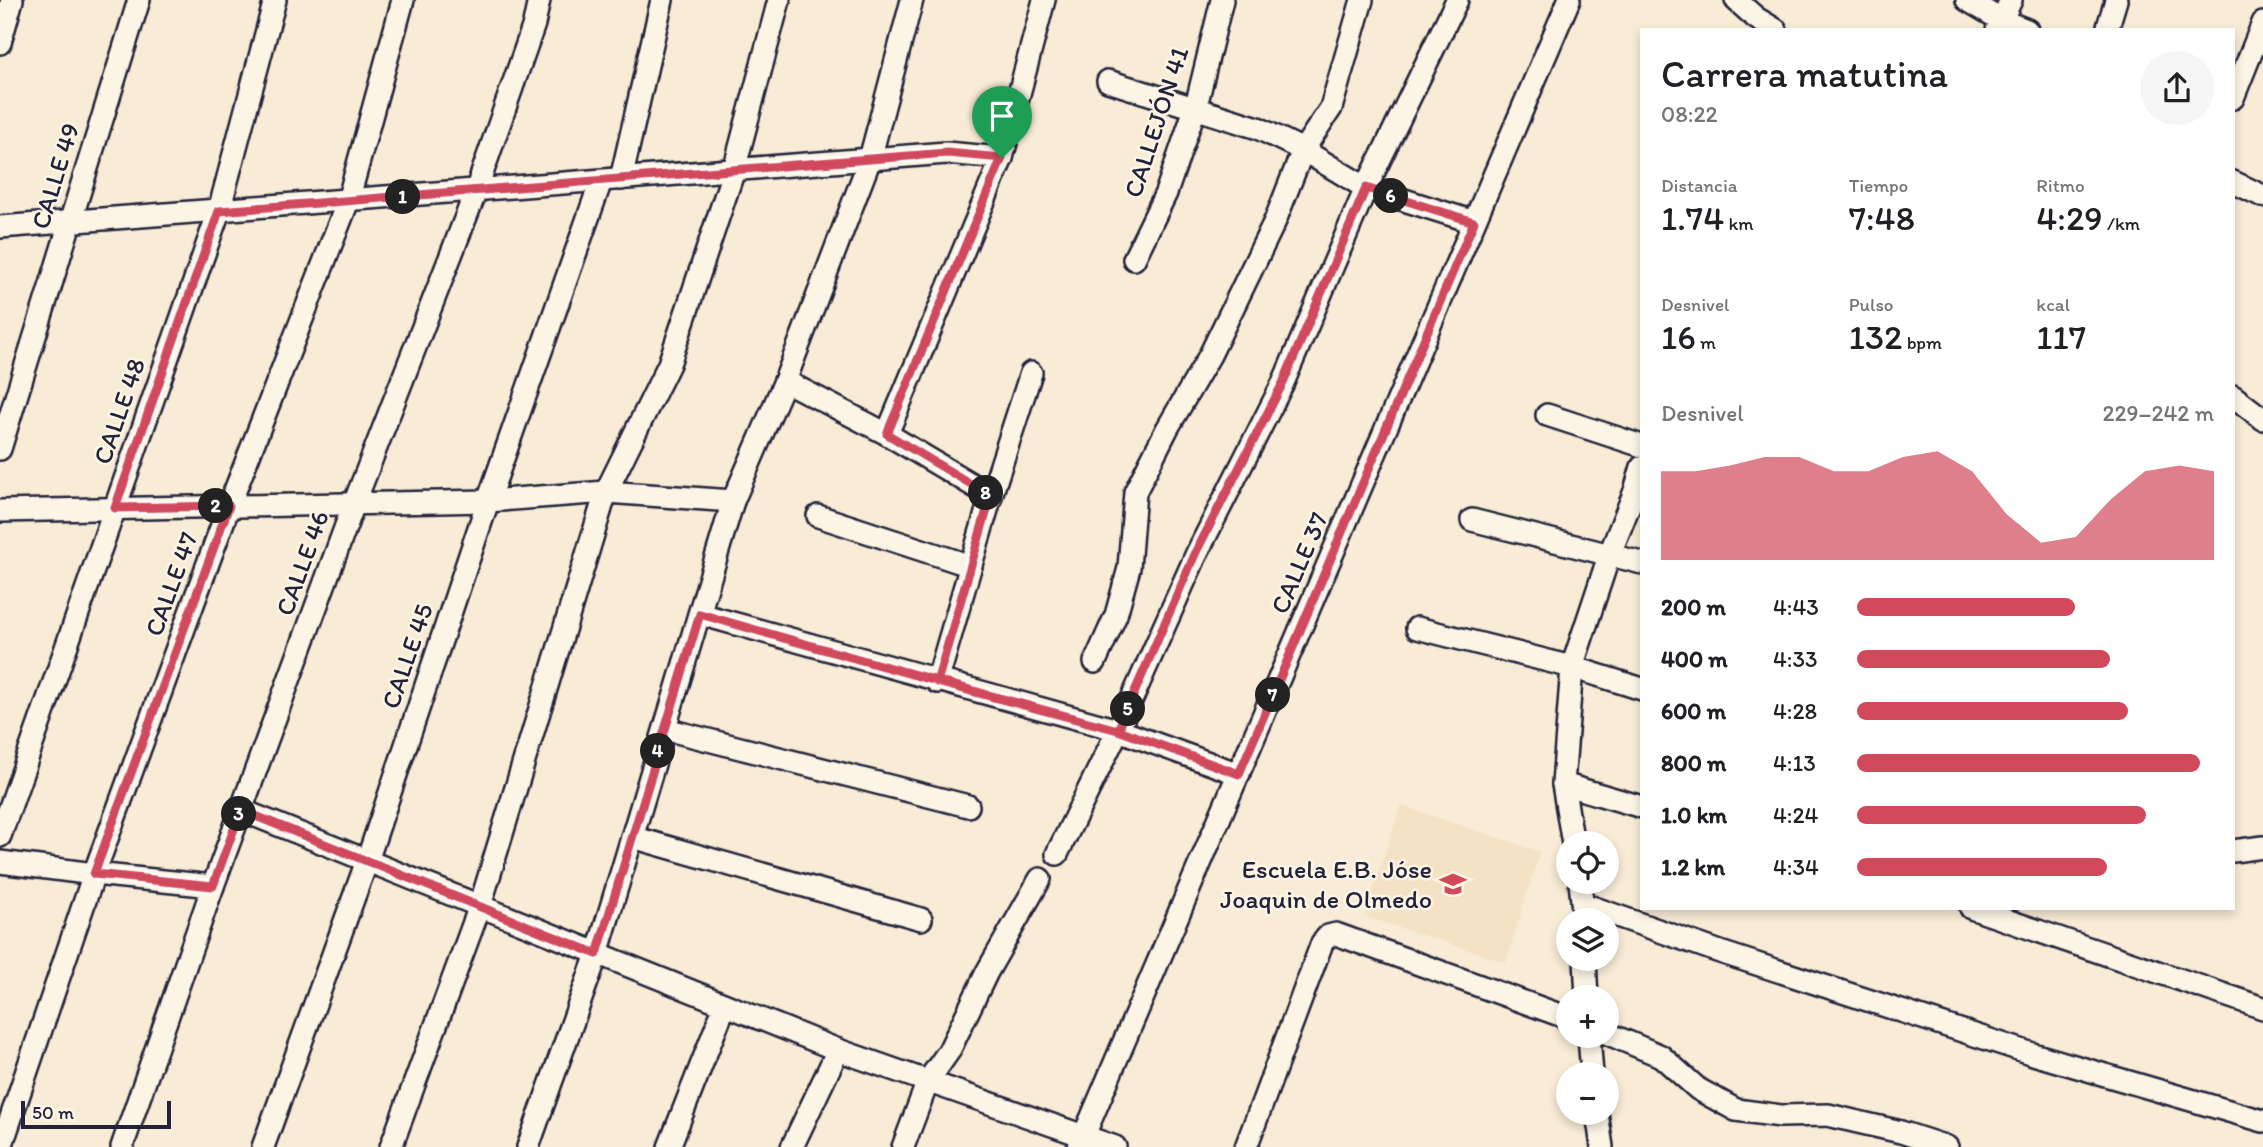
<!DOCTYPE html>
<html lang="es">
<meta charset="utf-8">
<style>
:root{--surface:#fff;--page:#f6f6f6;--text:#202124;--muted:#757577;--accent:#d1495b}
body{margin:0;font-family:Itim,sans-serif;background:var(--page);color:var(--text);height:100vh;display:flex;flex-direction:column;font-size:26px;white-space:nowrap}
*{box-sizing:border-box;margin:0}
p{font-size:23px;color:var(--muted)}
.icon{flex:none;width:38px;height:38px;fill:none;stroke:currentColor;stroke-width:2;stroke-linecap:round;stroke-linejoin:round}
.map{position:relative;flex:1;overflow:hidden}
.drawer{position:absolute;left:1640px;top:28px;width:595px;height:882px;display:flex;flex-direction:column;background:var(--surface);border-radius:0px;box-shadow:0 4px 10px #0003}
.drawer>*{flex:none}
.buttons{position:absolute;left:1556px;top:831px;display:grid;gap:14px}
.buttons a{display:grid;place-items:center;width:63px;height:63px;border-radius:50%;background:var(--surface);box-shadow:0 4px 10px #0003;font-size:35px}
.scale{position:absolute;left:21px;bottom:18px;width:150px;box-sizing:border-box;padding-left:7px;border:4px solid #22223b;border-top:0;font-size:19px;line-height:24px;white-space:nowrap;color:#22223b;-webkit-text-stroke:5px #fcf5e5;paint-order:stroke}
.pin{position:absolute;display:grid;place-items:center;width:60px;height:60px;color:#fff;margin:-72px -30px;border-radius:50% 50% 50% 0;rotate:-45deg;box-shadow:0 0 7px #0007}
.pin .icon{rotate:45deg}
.km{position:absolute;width:35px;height:35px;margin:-18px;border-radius:50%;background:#222;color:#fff;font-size:19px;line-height:35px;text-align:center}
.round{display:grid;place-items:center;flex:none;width:74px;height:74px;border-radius:37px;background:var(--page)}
.head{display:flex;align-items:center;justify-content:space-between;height:119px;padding:0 21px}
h1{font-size:38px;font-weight:600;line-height:52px}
.metrics{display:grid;grid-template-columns:repeat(3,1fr);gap:10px;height:119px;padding:7px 21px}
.metrics div{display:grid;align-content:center}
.metrics b{font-size:35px;font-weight:600}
.metrics small{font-size:19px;font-weight:400}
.metrics p{font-size:19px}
.chart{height:196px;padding:14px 21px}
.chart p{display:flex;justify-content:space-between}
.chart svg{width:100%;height:126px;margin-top:7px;fill:var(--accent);opacity:.7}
ul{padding:0 21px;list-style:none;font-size:23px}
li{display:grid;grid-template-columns:112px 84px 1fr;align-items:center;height:52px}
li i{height:18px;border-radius:9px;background:var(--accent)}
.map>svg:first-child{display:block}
</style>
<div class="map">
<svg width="2263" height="1147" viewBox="0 0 2263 1147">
<rect width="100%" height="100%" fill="#f8ecd6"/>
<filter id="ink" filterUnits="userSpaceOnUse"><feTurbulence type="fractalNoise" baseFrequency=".0143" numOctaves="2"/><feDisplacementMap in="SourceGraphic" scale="14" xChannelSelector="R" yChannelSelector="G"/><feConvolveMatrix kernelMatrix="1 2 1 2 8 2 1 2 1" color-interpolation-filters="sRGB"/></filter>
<g filter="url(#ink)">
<path fill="#f4e2c4" d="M1401 805 1540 852 1506 962 1364 916Z"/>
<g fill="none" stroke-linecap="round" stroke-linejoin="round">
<g stroke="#22223b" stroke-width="26">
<g id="minor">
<path d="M1736 0 1756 18 1776 30"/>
<path d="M1967 0 2001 20 2027 30"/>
<path d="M1997 30 2011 0"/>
<path d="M2107 30 2116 0"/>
<path d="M0 43 12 0"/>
<path d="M1108 81 1258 128 1303 150 1366 188 1474 222"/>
<path d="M2233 98 2263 23"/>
<path d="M621 179 662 0"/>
<path d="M2233 182 2263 196"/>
<path d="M0 227 870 159 946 153 1002 158"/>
<path d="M1134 259 1166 193 1196 106 1222 0"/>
<path d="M785 381 887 434 991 496 937 682"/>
<path d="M2233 396 2263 419"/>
<path d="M1547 415 1642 446"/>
<path d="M887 434 1002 158 1044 0"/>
<path d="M0 449 139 0"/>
<path d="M991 496 1031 373"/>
<path d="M0 511 488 501 606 492 733 501"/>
<path d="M818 516 971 566"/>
<path d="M1472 520 1642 563"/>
<path d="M700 614 1118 730 1239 774"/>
<path d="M1417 628 1572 667 1642 689"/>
<path d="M1095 662 1116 615 1129 568 1135 492 1167 429 1210 355 1275 221 1303 150 1331 108 1362 0"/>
<path d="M665 729 968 806"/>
<path d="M1563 784 1642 807"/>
<path d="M241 810 838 1050 1115 1147"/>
<path d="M0 836 219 211 275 0"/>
<path d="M632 837 921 919"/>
<path d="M1573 844 1563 784 1572 667 1609 556 1635 491 1642 467"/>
<path d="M2233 851 2263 847"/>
<path d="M1057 854 1118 730 1197 553 1283 383 1366 188 1457 0"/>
<path d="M0 862 94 874 213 886"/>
<path d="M1580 882 1584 920"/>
<path d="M1583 904 1720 952 2033 1054 2263 1121"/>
<path d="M1971 908 2263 1008"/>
<path d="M1585 959 1587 998"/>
<path d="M1606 1033 1661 1056 1698 1089 1736 1110 1781 1116 1828 1115 1901 1132 1947 1147"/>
<path d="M1589 1036 1592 1074"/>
<path d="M1597 1113 1602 1147"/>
<path d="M1 1147 94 874 229 506 348 201 403 0"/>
<path d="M122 1147 213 886 354 504 476 191 534 24 539 0"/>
<path d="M263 1147 367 861 488 501 601 181"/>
<path d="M391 1147 480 906 606 492 669 364 734 170 779 0"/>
<path d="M528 1147 597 954 733 501 785 381 870 159 912 0"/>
<path d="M669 1147 725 1005"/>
<path d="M792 1147 838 1050"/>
<path d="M903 1147 928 1081 949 1051 987 972 1040 879"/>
<path d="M1079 1147 1569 0"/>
<path d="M1246 1147 1322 943 1328 936 1336 934 1568 1018"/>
</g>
</g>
<use href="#minor" stroke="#fcf5e5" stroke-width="21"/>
</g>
</g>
<g fill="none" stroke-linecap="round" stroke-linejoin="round" filter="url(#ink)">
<g stroke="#fff" stroke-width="14">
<path id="route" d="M1002 158 947 153 870 159 219 211 115 508 229 506 94 874 213 886 241 810 597 954 700 614C839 654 978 693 1118 730L1196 552 1283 383 1366 188 1474 222 1239 774 1118 730 937 682 991 496 887 434 1002 158"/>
</g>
<use href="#route" stroke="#d1495b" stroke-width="9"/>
</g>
<defs>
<g id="school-bare" transform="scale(2.1)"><path d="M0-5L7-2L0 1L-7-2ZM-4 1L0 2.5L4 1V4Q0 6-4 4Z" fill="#d1495b" stroke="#fcf5e5" stroke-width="2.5" paint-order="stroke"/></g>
</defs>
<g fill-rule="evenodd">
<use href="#school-bare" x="1453" y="884"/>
</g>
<g text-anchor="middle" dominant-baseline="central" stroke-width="5" stroke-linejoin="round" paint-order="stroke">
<g font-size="26" fill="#22223b" stroke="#fcf5e5">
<text transform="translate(1156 122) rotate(-72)">CALLEJÓN 41</text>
<text transform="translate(55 176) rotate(-73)">CALLE 49</text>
<text transform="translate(119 411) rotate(-71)">CALLE 48</text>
<text transform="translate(302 563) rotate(-70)">CALLE 46</text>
<text transform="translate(1299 563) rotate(-67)">CALLE 37</text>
<text transform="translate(171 584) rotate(-70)">CALLE 47</text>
<text transform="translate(407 656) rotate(-71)">CALLE 45</text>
</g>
<g font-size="26" fill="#22223b" stroke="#fcf5e5" text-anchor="end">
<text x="1432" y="869">Escuela E.B. Jóse<tspan x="1432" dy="30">Joaquin de Olmedo</tspan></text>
</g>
</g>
</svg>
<div class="buttons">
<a><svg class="icon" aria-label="locate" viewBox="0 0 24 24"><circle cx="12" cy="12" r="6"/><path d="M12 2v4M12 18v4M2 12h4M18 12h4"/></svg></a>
<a><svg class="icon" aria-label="layers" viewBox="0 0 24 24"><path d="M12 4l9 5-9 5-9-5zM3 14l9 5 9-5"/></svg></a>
<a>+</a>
<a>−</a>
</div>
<div class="scale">50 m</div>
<div class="pin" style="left:1002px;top:158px;background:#1e9e55"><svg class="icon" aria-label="arrive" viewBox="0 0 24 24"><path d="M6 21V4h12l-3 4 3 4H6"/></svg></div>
<b class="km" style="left:403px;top:197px">1</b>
<b class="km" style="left:216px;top:506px">2</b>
<b class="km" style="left:239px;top:814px">3</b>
<b class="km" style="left:658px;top:751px">4</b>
<b class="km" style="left:1128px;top:709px">5</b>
<b class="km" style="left:1391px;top:196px">6</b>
<b class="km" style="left:1273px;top:695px">7</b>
<b class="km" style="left:986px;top:493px">8</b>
<section class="drawer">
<div class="head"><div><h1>Carrera matutina</h1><p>08:22</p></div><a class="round"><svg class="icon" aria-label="share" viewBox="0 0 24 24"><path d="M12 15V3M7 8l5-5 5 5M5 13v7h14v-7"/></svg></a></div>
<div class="metrics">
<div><p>Distancia</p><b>1.74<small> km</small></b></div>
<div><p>Tiempo</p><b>7:48</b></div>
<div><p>Ritmo</p><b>4:29<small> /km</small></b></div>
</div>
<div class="metrics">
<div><p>Desnivel</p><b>16<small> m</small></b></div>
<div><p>Pulso</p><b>132<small> bpm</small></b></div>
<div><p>kcal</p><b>117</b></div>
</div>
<div class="chart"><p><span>Desnivel</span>229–242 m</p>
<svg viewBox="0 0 160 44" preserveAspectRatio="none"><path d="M0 44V13L10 13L20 11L30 8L40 8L50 13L60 13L70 8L80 6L90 13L100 28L110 38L120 36L130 23L140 13L150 11L160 13V44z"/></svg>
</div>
<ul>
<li><b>200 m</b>4:43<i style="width:61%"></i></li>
<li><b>400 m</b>4:33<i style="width:71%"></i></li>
<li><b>600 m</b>4:28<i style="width:76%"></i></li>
<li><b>800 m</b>4:13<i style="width:96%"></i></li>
<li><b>1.0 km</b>4:24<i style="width:81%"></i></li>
<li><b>1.2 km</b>4:34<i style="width:70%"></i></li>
</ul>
</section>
</div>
